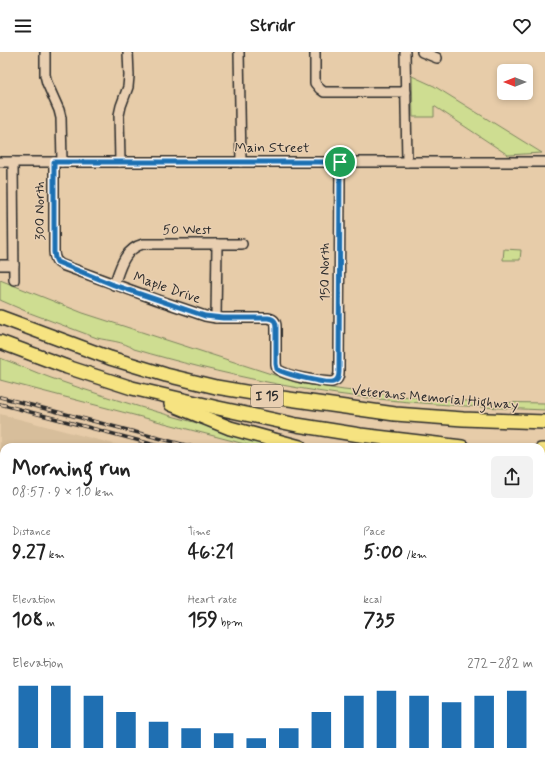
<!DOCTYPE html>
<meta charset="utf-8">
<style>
:root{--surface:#fff;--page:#f2f2f2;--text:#222;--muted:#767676;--accent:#1f6fb2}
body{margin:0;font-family:Mynerve,sans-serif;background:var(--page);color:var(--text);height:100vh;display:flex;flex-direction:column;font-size:15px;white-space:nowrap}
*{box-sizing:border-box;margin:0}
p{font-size:13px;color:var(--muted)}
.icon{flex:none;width:22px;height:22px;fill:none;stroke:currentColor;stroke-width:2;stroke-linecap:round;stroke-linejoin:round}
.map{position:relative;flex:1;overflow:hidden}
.side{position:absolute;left:0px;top:391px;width:545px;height:324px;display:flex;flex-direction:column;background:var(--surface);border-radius:12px 12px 0 0;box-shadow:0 2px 6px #0003}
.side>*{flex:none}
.needle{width:26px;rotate:270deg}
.buttons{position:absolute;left:497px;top:12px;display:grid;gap:8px}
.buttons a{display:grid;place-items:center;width:36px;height:36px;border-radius:6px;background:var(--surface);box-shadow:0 2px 6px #0003;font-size:20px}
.pin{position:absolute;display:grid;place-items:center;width:34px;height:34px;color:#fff;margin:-17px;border:2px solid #fff;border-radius:50%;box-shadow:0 1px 4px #0007}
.round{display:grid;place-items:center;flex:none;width:42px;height:42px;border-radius:6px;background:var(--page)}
.head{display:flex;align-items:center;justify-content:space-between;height:68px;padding:0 12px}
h1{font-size:22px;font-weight:700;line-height:30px}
.stats{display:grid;grid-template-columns:repeat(3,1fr);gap:6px;height:68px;padding:4px 12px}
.stats div{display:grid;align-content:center}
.stats b{font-size:20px;font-weight:700}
.stats small{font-size:11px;font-weight:400}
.stats p{font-size:11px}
.chart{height:112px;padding:8px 12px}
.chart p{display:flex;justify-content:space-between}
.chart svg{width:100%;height:72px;margin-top:4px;stroke:var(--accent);stroke-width:6}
header{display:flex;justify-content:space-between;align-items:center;height:52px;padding:0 12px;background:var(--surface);font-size:18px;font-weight:700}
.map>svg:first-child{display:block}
</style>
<header><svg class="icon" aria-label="menu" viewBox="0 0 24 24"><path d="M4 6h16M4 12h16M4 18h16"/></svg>Stridr<svg class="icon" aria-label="heart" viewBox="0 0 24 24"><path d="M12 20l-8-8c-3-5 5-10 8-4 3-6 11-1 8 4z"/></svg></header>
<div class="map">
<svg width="545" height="715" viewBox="0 0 545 715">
<rect width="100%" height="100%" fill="#e7cca9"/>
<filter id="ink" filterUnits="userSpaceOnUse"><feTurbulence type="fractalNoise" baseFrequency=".025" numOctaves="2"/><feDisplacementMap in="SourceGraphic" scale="8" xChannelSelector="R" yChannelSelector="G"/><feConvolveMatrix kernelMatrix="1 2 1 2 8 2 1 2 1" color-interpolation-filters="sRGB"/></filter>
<g filter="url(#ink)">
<path fill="#d7be9b" d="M0 362 125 395H4V711H541V503L545 504V715H0Z"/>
<g fill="#cedd91" stroke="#7c845e">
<path d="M412 24 434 34 542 101 508 103 434 54V65H413Z"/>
<path d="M504 197 521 198 520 208H503Z"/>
<path d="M0 228 83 261 299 331 344 338 399 344 480 350 545 351V358C452 354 358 349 267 330 222 321 178 310 134 297 123 289 109 289 97 286L30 261 0 248Z"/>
<path d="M0 306C17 312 34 320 51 326 129 354 210 375 290 395H256L0 328Z"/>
</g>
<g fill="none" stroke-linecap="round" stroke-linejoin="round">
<g stroke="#2b2b2b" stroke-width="12">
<g id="minor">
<path d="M45 0V23L47 31 59 58 61 66 62 110"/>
<path d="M239 0 241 110"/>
<path d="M315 0V31L320 37 324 40H406"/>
<path d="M405 0 407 110"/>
<path d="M422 0 437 6"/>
<path d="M0 110H545"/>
<path d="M13 110 14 228"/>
<path d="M54 110V199C54 206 56 210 62 213L158 248 205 264 216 266H268C274 267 276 269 276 275V312L277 317C288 325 318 329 331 330 337 329 339 325 339 320L340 110"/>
<path d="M120 110 119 63 121 54 128 35 129 24 128 0"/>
<path d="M0 213H14"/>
<path d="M114 233C120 216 124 197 143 192H242"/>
<path d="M216 266 217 192"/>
</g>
</g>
<g stroke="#2b2b2b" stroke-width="16">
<g id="highway">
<path d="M0 265 110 306 166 323 216 335 282 346 395 362 463 367 545 370"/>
<path d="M0 290 67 315 132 336 218 356 297 373 360 383 462 395"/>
<path d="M171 352 230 376 300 395"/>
<path d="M541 398H545"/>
<path d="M541 433H545"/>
</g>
</g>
<use href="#minor" stroke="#e9cfb1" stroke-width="9"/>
<use href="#highway" stroke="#f6e381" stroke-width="13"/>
<g stroke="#2b2b2b" stroke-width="3.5">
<g id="rail">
<path d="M0 345 193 395"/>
<path d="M0 352 163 395"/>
<path d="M0 456 4 457"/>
<path d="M541 486 545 487"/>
<path d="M541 497 545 498"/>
<path d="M541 543 545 544"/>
<path d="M0 667 4 664"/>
</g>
</g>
<use href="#rail" stroke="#e9cfb1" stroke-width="2" stroke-dasharray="6" stroke-linecap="butt"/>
</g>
</g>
<g fill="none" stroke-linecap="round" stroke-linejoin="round" filter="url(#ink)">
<g stroke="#fff" stroke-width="8">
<path id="route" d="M54 110H340L339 320C339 324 338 329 333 330 325 332 284 322 277 317L276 312V275C276 269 274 267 268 266H223L205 264 114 233 57 210 55 206 54 200Z"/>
</g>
<use href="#route" stroke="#1f6fb2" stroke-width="5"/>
</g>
<g text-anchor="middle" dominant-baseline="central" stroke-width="3" stroke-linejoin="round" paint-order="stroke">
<rect fill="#e9cfb1" stroke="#645c53" stroke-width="1" x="251" y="333" width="32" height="22" rx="3"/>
<g font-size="13" font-weight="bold" fill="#2b2b2b">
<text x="267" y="344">I 15</text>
</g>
<g font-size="14" fill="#2b2b2b" stroke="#e9cfb1">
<text x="272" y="96">Main Street</text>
<text transform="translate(40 159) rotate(-90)">300 North</text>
<text x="187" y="178">50 West</text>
<text transform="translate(325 220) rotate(-90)">150 North</text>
<text transform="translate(167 236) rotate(19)">Maple Drive</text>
<text transform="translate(435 346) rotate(5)">Veterans Memorial Highway</text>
</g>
</g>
</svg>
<div class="buttons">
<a><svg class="needle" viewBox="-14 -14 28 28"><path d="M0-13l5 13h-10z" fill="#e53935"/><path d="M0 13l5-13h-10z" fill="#767676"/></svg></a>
</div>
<div class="pin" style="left:340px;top:110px;background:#1e9e55"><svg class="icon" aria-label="arrive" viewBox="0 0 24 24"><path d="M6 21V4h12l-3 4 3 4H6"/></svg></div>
<section class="side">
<div class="head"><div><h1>Morning run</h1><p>08:57 · 9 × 1.0 km</p></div><a class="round"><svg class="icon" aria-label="share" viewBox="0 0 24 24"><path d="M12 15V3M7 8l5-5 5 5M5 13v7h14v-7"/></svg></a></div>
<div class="stats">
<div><p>Distance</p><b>9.27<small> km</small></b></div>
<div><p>Time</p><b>46:21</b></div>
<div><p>Pace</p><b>5:00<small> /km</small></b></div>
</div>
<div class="stats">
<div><p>Elevation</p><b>108<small> m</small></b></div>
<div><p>Heart rate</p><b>159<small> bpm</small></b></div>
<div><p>kcal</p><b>735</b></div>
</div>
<div class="chart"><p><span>Elevation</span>272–282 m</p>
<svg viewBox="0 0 160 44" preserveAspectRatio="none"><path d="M5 44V6M15 44V6M25 44V12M35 44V22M45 44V28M55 44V32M65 44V35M75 44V38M85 44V32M95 44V22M105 44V12M115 44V9M125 44V12M135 44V16M145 44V12M155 44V9"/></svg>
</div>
</section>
</div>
